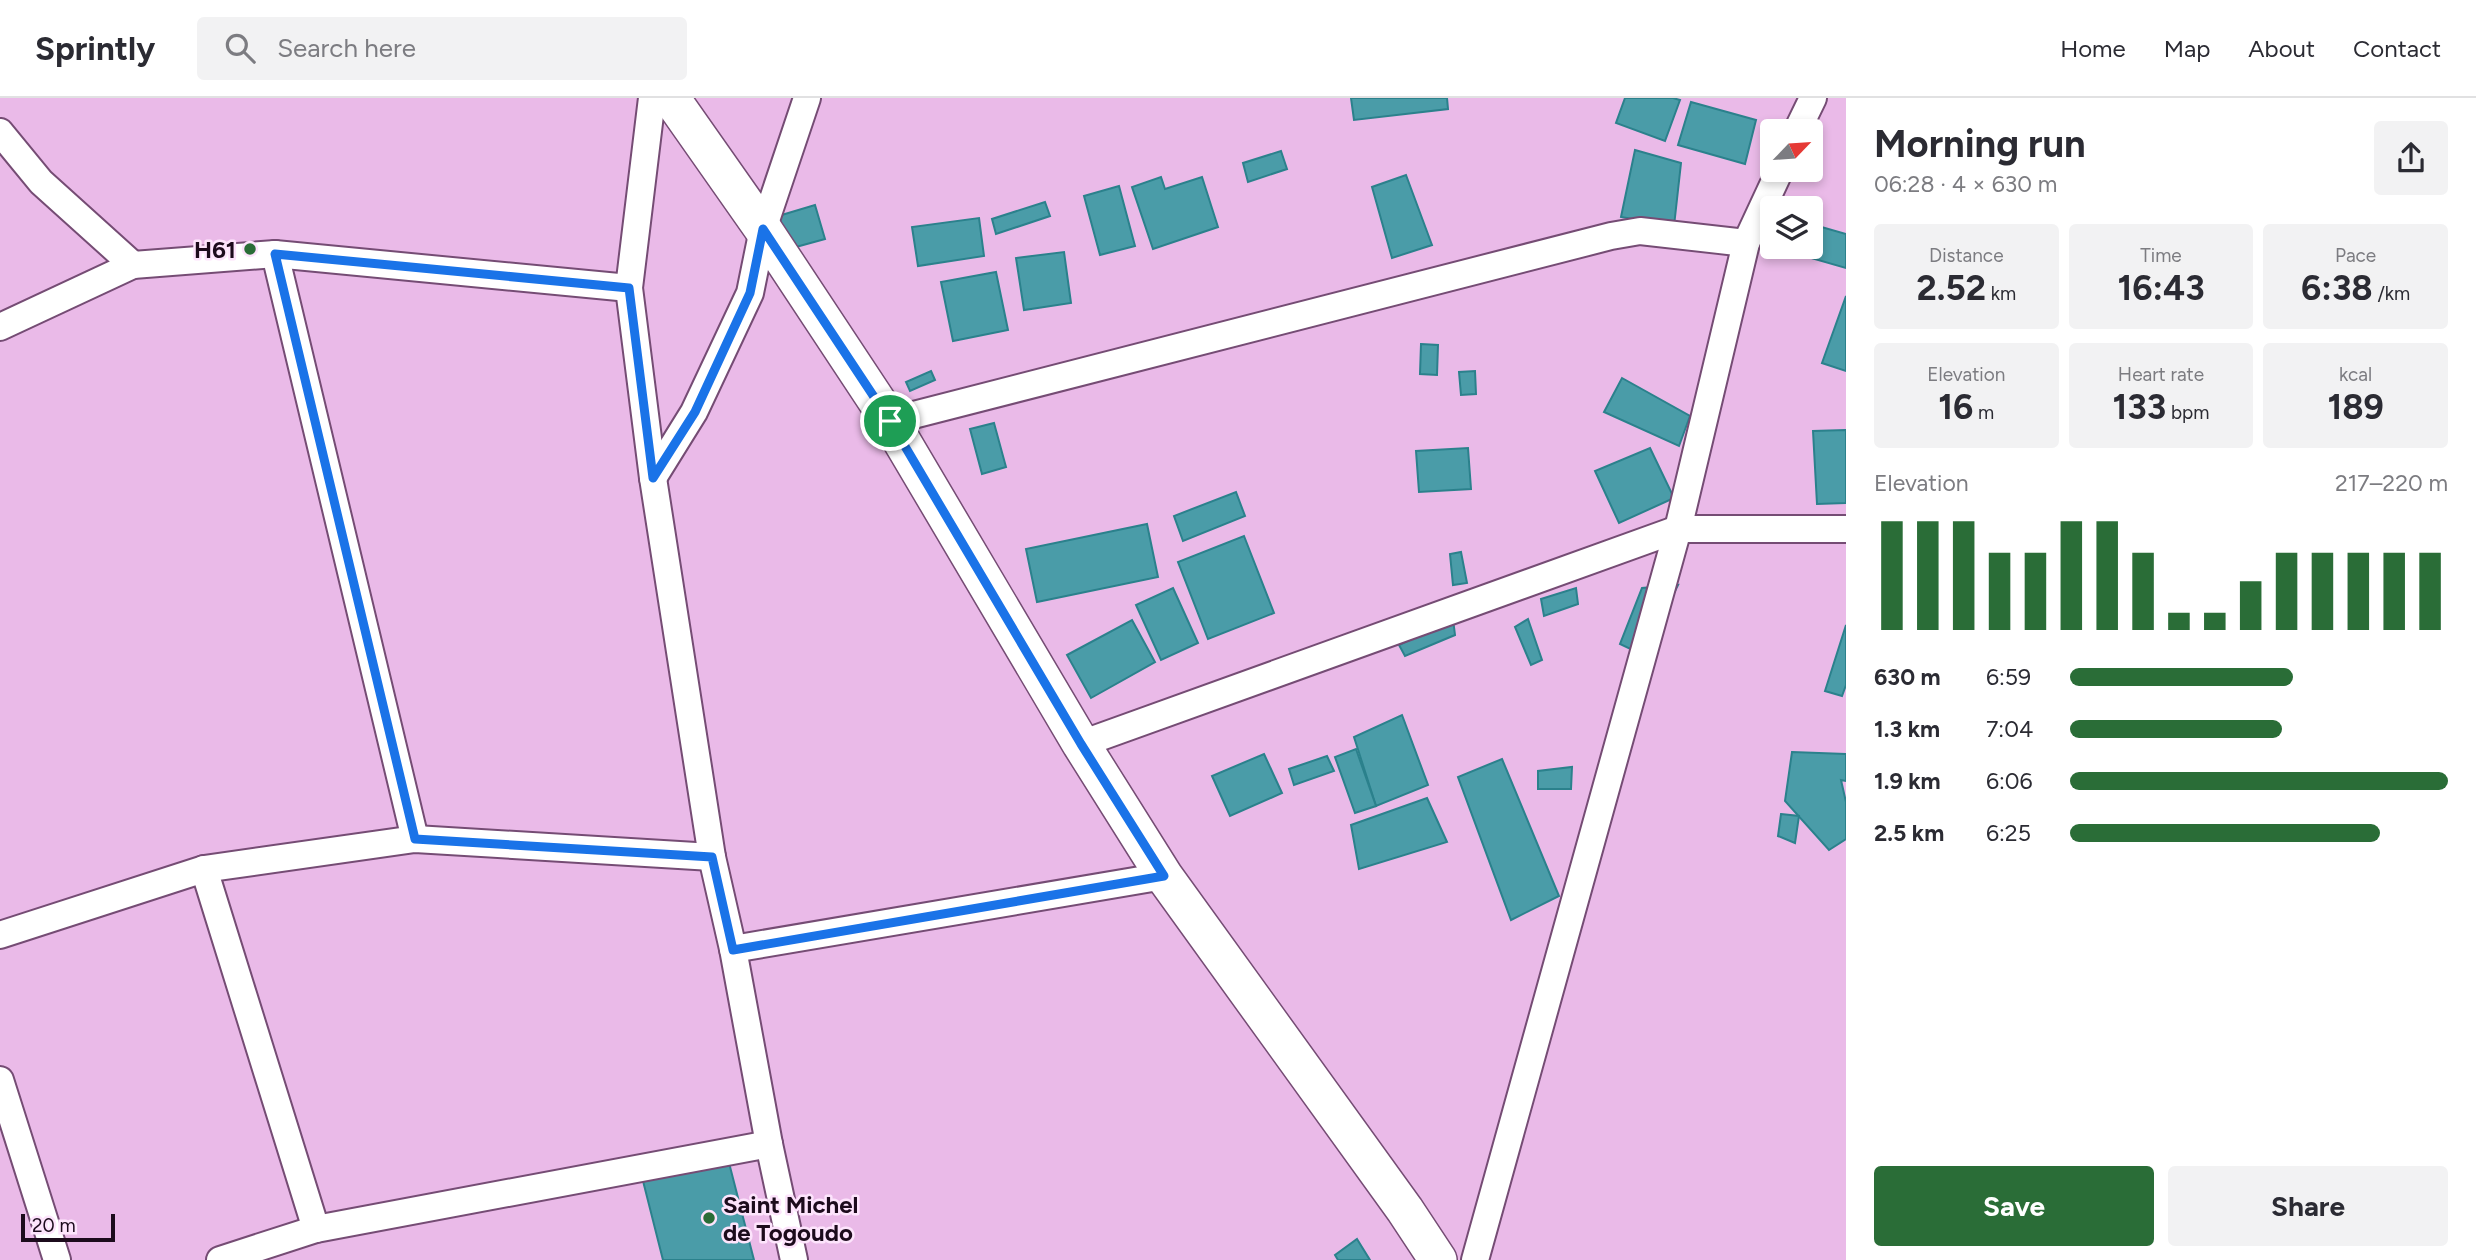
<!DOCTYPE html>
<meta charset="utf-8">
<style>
:root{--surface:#fff;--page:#f2f2f3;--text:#2b2b33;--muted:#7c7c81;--line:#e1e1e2;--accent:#2a6d37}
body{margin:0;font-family:Figtree,sans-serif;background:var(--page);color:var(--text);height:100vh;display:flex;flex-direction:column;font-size:26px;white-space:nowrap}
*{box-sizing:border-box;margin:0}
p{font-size:23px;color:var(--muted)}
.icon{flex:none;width:38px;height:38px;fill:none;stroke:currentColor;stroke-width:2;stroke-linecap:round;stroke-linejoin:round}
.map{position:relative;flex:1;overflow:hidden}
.side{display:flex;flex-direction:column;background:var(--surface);width:630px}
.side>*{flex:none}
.needle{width:46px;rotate:65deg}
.tools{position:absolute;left:1760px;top:21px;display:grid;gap:14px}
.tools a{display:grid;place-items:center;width:63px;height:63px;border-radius:7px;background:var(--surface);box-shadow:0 4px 10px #0003;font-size:35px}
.scale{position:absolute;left:21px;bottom:18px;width:94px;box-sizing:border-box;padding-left:7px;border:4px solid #1c0b1c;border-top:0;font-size:19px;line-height:24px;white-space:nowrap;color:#1c0b1c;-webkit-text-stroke:5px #fde4fc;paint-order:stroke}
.pin{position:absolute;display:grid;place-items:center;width:60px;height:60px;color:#fff;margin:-30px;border:4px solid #fff;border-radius:50%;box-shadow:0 2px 7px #0007}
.round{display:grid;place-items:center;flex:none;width:74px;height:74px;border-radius:7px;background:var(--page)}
.headline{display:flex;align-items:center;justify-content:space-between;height:119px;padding:0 28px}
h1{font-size:38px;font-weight:700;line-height:52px}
.stats{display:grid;grid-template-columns:repeat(3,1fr);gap:10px;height:119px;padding:7px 28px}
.stats div{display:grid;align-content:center;border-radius:7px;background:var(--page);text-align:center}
.stats b{font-size:35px;font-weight:700}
.stats small{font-size:19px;font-weight:400}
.stats p{font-size:19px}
.chart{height:196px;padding:14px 28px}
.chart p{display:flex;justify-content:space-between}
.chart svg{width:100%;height:126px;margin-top:7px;stroke:var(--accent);stroke-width:6}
.primary-button{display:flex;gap:14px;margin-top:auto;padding:14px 28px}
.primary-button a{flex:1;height:80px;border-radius:7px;background:var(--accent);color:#fff;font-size:28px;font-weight:700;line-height:80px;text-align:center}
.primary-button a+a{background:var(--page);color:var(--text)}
ul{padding:0 28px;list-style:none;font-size:23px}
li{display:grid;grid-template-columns:112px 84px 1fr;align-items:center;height:52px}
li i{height:18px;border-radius:9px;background:var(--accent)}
header{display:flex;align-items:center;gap:42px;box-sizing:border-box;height:98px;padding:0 35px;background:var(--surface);border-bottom:2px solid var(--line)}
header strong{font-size:33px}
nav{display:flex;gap:38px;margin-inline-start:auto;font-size:24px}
.search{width:490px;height:63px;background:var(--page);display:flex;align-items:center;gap:18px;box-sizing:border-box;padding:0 24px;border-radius:7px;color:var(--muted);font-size:26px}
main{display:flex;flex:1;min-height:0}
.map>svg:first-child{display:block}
</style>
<header>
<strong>Sprintly</strong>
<div class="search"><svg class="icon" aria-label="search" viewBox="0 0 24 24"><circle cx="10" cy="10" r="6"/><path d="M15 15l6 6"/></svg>Search here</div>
<nav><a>Home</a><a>Map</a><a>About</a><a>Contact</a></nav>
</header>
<main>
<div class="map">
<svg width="1846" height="1162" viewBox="0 0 1846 1162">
<rect width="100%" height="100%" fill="#eabae8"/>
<g fill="#4a9ca8" stroke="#2b818c" stroke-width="2">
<path d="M1351 0H1447L1448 11 1354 22Z"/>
<path d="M1625 0H1673L1680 2 1665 43 1616 25Z"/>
<path d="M1691 4 1756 22 1745 66 1678 47Z"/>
<path d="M1635 52 1681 65 1674 128 1621 119Z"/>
<path d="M1281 53 1287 71 1248 84 1243 65Z"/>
<path d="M1406 77 1432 147 1392 160 1372 89Z"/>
<path d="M1161 79 1165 91 1202 79 1218 129 1153 151 1132 89Z"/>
<path d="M1119 88 1135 148 1100 157 1084 98Z"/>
<path d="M1045 104 1050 118 996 136 992 121Z"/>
<path d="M815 107 825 141 785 152 775 119Z"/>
<path d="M1771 114 1773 115V149L1763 146Z"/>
<path d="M979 120 984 158 918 168 912 129Z"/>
<path d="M1811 126 1846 136V170L1773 149H1811Z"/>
<path d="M1064 154 1071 205 1024 212 1016 160Z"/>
<path d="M996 174 1008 232 953 243 941 184Z"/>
<path d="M1846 198V273L1822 265Z"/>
<path d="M1421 246 1438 247 1437 277 1420 276Z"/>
<path d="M931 273 935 282 910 293 906 284Z"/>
<path d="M1475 273 1476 296 1461 297 1459 274Z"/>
<path d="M1622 280 1690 318 1679 348 1604 314Z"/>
<path d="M994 325 1006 369 982 376 970 331Z"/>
<path d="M1846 332V405L1817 406 1813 333Z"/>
<path d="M1468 350 1471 391 1419 394 1416 353Z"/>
<path d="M1650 350 1674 400 1619 425 1595 373Z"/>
<path d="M1236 394 1245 418 1183 443 1174 418Z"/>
<path d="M1147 426 1158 479 1037 504 1026 451Z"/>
<path d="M1244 438 1274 515 1208 541 1178 464Z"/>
<path d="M1461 454 1467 485 1453 487 1450 456Z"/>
<path d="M1678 487 1643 557 1620 546 1642 490Z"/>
<path d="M1173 490 1198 545 1161 562 1136 507Z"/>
<path d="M1576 490 1578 506 1544 518 1541 501Z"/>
<path d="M1453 521 1455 537 1405 558 1399 547Z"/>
<path d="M1528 521 1542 562 1531 567 1515 529Z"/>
<path d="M1132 522 1155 564 1091 600 1067 557Z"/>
<path d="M1846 527V587L1842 598 1825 593Z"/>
<path d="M1402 617 1428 687 1376 708 1354 639Z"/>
<path d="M1356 651 1376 708 1355 715 1335 659Z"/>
<path d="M1792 654 1846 656V683L1841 682 1846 704V741L1829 752 1785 703Z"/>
<path d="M1264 656 1282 695 1230 718 1212 678Z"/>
<path d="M1327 658 1334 673 1294 687 1289 671Z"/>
<path d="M1502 661 1559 798 1511 822 1458 679Z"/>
<path d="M1572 669 1571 691H1538V673Z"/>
<path d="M1427 700 1447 744 1359 771 1351 727Z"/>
<path d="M1781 716 1799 718 1795 745 1778 738Z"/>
<path d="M727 1057 754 1162H663L642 1079Z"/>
<path d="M1357 1141 1370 1162H1338L1335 1157Z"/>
</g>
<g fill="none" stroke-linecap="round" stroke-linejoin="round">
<g stroke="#754c74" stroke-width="30">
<g id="minor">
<path d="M652 0 629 190 653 380 712 759 733 851 769 1046 794 1162"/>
<path d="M1797 33 1813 0"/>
<path d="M0 34 41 84 133 167"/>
<path d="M275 156 415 741"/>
<path d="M0 229 133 167 275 156 629 190"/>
<path d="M890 323 1611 138 1640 133 1746 145"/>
<path d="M653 380 694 314 750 195 763 131 807 0"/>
<path d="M1081 646 1678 431H1846"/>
<path d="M204 771 316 1131"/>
<path d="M0 837 204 771 415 741 712 759"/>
<path d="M733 851 1164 778"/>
<path d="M0 982 57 1162"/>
<path d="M220 1162 316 1131 769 1046"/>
<path d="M1475 1162 1678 431 1746 145 1780 72"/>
</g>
</g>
<g stroke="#754c74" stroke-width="40">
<path id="secondary" d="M671 0 763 131 890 323 1081 646 1164 778 1405 1112 1438 1162"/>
</g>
<use href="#minor" stroke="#fff" stroke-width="26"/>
<use href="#secondary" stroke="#fff" stroke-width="37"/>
</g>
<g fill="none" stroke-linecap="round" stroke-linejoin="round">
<g stroke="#fff" stroke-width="14">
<path id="route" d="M763 131 890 323 1081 646 1164 778 733 852 712 759 415 741 275 156 629 190 653 380 695 314 750 195Z"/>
</g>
<use href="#route" stroke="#1a73e8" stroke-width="9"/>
</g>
<g fill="#2a6d37" stroke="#fde4fc" stroke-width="2.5">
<circle cx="250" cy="151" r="7"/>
<circle cx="709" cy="1120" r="7"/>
</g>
<g text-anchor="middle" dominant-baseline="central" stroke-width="5" stroke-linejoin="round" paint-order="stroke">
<g font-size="24" font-weight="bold" fill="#1c0b1c" stroke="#fde4fc" text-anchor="end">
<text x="236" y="151">H61</text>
<text x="723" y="1106" text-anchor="start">Saint Michel<tspan x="723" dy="28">de Togoudo</tspan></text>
</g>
</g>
</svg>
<div class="tools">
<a><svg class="needle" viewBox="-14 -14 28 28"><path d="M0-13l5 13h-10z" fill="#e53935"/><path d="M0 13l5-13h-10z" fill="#7c7c81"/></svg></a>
<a><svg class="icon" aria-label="layers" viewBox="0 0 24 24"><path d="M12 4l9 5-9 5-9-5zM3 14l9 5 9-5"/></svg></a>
</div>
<div class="scale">20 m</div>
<div class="pin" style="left:890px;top:323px;background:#1e9e55"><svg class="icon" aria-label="arrive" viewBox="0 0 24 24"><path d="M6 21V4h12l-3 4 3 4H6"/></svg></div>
</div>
<section class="side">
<div class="headline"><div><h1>Morning run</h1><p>06:28 · 4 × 630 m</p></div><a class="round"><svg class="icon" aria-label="share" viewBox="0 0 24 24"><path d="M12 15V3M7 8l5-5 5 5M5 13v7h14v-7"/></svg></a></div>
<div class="stats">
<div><p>Distance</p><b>2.52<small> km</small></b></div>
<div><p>Time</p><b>16:43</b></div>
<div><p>Pace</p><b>6:38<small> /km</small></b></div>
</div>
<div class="stats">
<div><p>Elevation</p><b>16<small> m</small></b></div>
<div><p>Heart rate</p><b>133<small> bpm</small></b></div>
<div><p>kcal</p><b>189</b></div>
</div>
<div class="chart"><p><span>Elevation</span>217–220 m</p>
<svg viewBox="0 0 160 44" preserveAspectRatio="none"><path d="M5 44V6M15 44V6M25 44V6M35 44V17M45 44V17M55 44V6M65 44V6M75 44V17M85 44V38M95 44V38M105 44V27M115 44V17M125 44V17M135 44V17M145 44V17M155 44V17"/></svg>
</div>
<ul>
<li><b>630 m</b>6:59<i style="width:59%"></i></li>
<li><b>1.3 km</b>7:04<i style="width:56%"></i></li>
<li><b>1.9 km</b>6:06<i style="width:100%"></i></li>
<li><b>2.5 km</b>6:25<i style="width:82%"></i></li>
</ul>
<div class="primary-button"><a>Save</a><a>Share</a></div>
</section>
</main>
